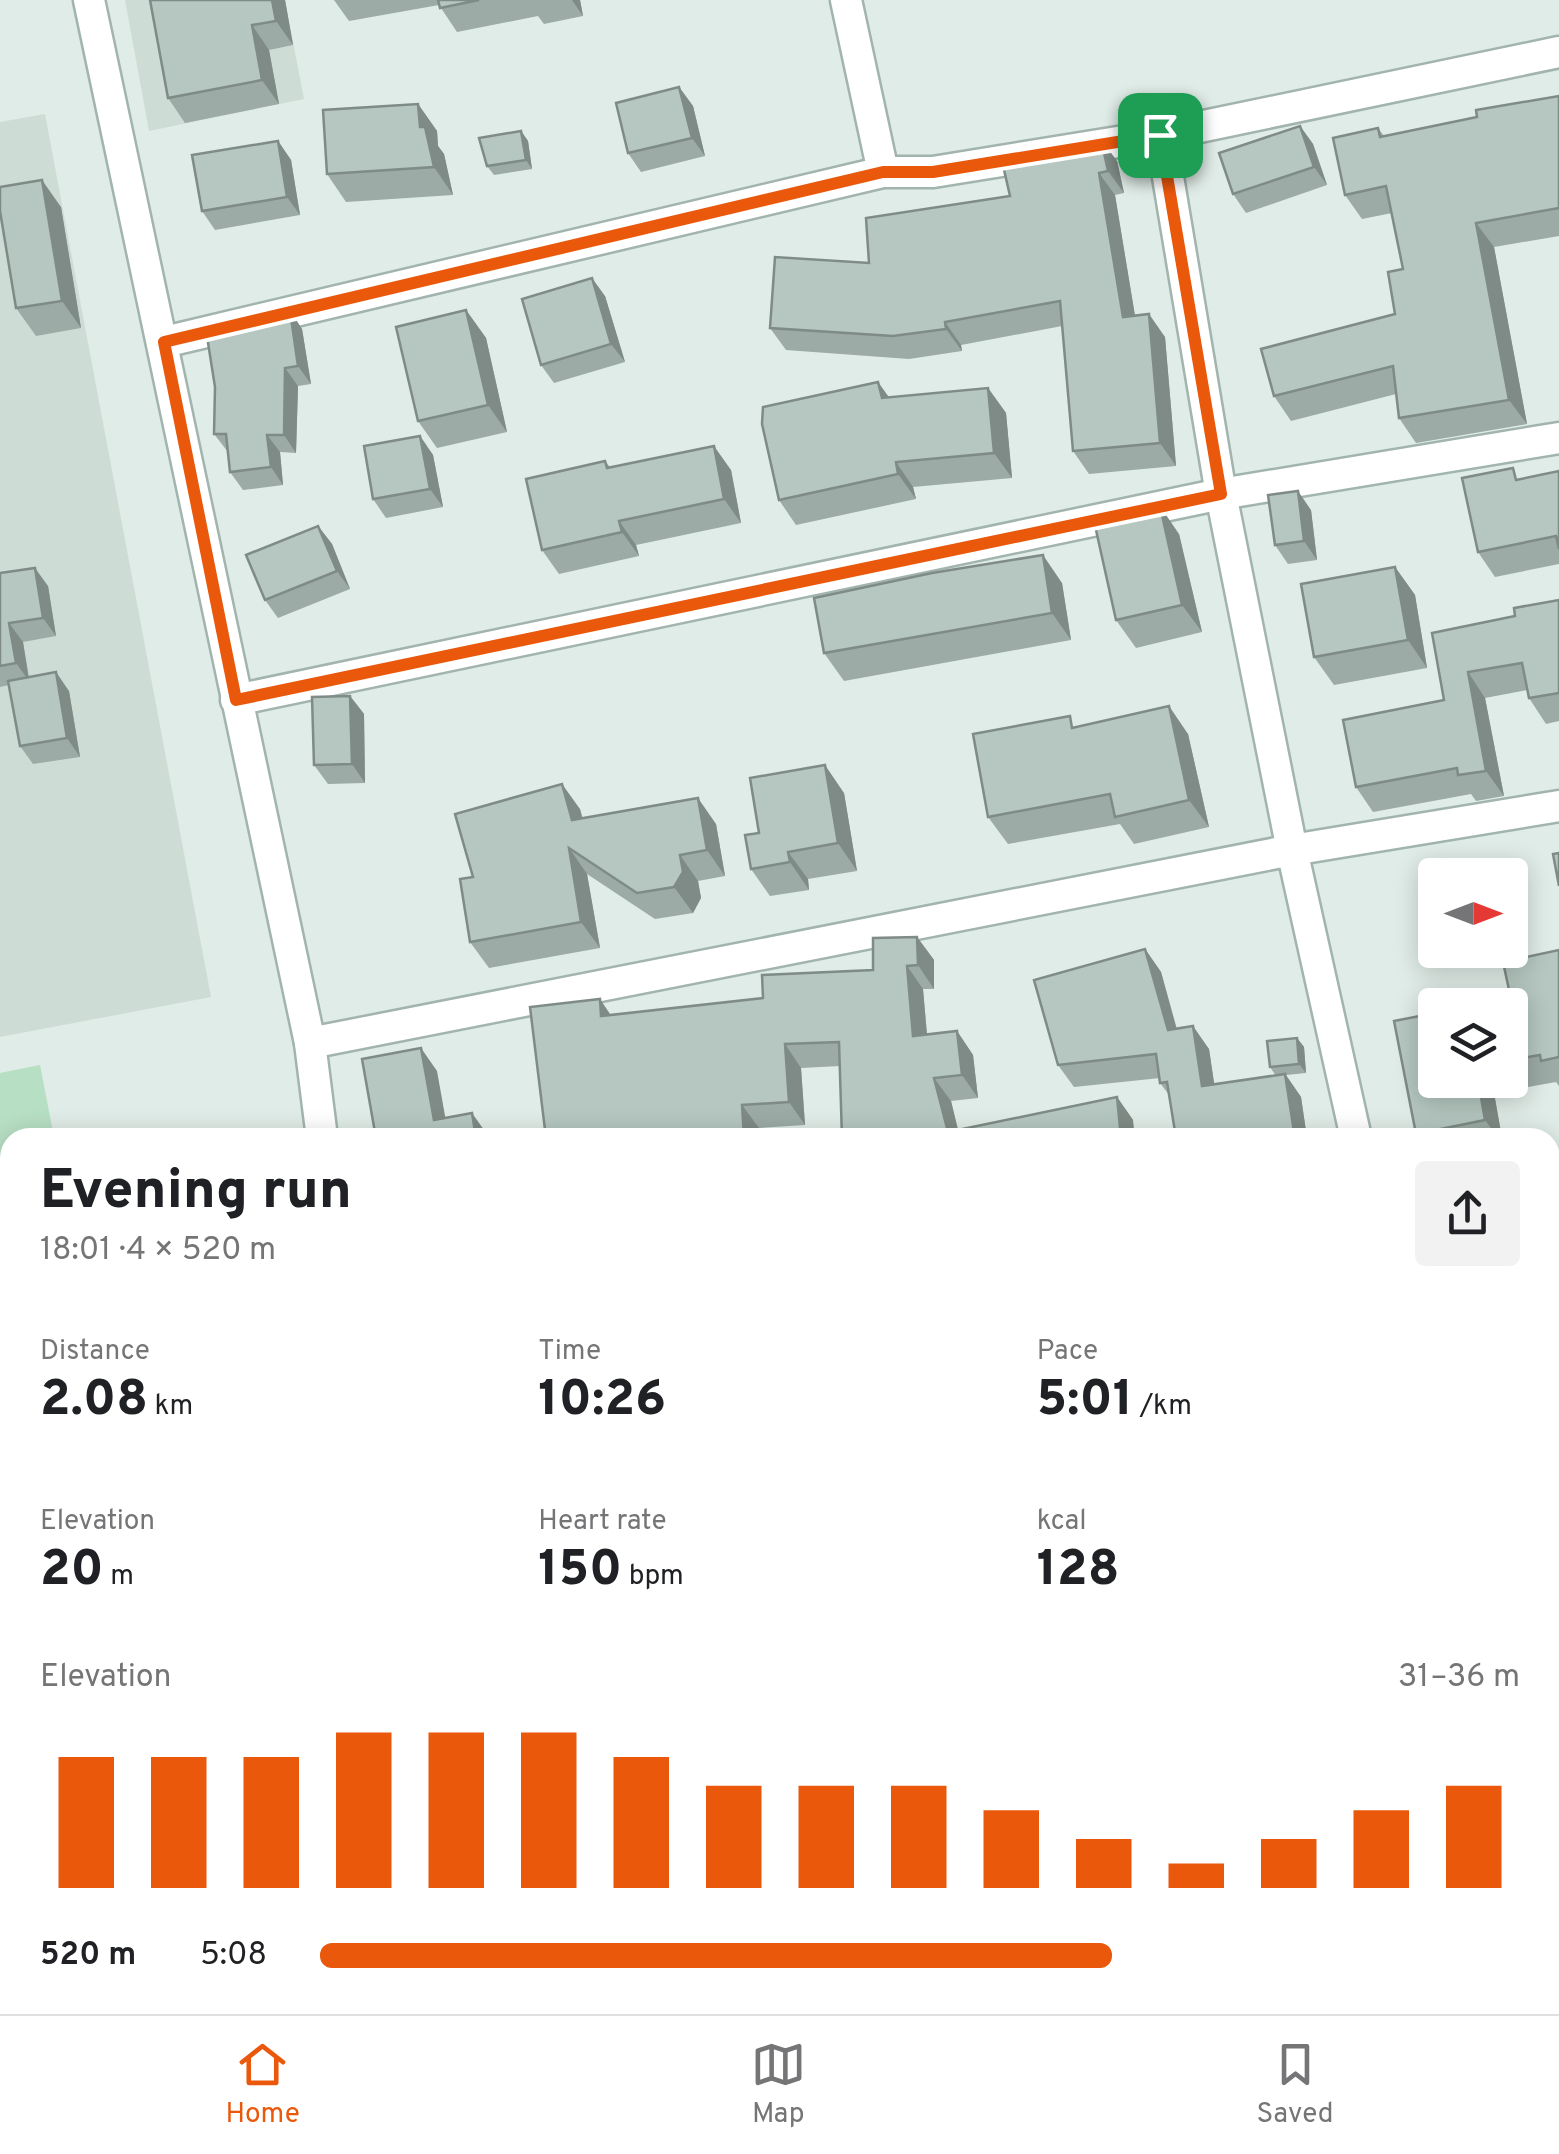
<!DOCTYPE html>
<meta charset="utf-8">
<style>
:root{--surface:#fff;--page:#f2f2f2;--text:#202124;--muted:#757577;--line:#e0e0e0;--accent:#ea580c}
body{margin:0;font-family:Overpass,sans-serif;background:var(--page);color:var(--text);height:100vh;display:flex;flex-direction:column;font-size:38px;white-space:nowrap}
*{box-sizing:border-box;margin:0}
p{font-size:32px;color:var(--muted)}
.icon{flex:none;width:55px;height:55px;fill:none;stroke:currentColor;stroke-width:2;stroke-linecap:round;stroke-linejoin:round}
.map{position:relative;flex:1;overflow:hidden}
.details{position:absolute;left:0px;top:1128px;width:1560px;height:888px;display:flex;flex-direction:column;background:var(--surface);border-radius:30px 30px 0 0;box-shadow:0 5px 25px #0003}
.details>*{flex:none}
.needle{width:65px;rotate:90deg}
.fabs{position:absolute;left:1418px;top:858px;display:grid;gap:20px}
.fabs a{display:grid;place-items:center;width:110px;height:110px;border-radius:10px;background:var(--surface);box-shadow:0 5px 25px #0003;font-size:50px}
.pin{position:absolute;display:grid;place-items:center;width:85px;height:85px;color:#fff;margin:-42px;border-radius:20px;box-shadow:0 5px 15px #0006}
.round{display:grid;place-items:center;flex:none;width:105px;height:105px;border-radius:10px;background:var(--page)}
.head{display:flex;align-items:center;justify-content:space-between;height:170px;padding:0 40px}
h1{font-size:55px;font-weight:800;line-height:75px}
.metrics{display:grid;grid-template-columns:repeat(3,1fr);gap:15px;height:170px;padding:10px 40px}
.metrics div{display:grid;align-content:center}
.metrics b{font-size:50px;font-weight:800}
.metrics small{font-size:28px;font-weight:400}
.metrics p{font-size:28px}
.chart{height:280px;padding:20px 40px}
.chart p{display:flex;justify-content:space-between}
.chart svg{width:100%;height:180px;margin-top:10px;stroke:var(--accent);stroke-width:6}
ul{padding:0 40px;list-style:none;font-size:32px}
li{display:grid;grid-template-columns:160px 120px 1fr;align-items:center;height:75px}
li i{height:25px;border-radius:12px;background:var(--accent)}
.menu{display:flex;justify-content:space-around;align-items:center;height:140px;border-top:2px solid var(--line);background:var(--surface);font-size:28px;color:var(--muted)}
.menu a{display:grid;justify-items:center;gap:5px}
.menu .current{color:var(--accent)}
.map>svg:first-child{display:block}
</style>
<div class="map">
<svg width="1559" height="2014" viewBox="0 0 1559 2014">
<rect width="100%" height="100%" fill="#e0ece7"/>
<g fill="#cedcd6">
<path d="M125 0H285L304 99 149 131Z"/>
<path d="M45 114 211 997 0 1037V122Z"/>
</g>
<g fill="#b7dfc3">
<path d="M40 1065 54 1137 10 1138V1476L0 1478V1073Z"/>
<path d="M455 2005H767L769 2014H455Z"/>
</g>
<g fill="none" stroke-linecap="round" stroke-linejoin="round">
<g stroke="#a2b4ae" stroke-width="35">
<g id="street">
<path d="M89 0 310 1043 322 1138"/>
<path d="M846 0 883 172"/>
<path d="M1161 135 1221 494 1292 850 1356 1138"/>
<path d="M164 342 883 172H933L1161 135 1559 52"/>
<path d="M236 700 1221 494 1559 438"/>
<path d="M310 1043 1292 850 1559 806"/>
<path d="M1550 1184 1559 1182"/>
<path d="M1550 1534 1559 1533"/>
<path d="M785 2005 787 2014"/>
<path d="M426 2014V2005"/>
</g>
</g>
<g stroke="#9eb9b0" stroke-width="35">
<g id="secondary">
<path d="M0 1825 10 1826"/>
<path d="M1550 1853 1559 1852"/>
</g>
</g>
<use href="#street" stroke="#fff" stroke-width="30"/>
<use href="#secondary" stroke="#fff" stroke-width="30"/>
</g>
<g fill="#9caba5">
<path d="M150 0H285L293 45 269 50 279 104 185 123 168 98Z"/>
<path d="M334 0H580L583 16 544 24 538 16 457 32 439 5 349 21Z"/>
<path d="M679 87 693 106 705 156 641 172 628 153Z"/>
<path d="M1559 96V236L1494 247 1527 424 1416 443 1399 418 1396 394 1291 421 1274 396 1395 314 1403 269 1392 213 1362 219 1345 195 1378 128 1384 136 1477 117Z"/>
<path d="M418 104 437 131 438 146 444 154 453 195 346 202 327 174Z"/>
<path d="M1300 126 1313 144 1327 185 1246 213 1233 194Z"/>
<path d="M521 131 528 141 532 169 494 175 487 166Z"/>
<path d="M278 141 291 160 300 215 215 230 202 211Z"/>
<path d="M1117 161 1124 193 1115 195 1135 316 1165 337 1176 466 1089 474 1073 451 1062 326 961 345 962 351 909 359 786 350 770 328 869 263 1010 196Z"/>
<path d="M61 207 81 328 36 336 16 308Z"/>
<path d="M605 296 625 362 554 383 541 365Z"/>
<path d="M466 310 486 338 507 432 437 448 418 421Z"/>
<path d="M290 311 302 329 311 384 298 386 296 453 280 452 283 485 243 490 230 472 228 452 214 434Z"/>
<path d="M988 388 1006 413 1012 478 913 487 916 499 796 525 779 500 889 397Z"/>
<path d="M420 436 433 455 443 507 386 518 373 499Z"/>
<path d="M605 461 610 467 731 470 741 523 636 545 639 556 559 574 542 550Z"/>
<path d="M1559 471V564L1495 577 1478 552 1521 479Z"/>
<path d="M1311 510 1317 560 1288 564 1275 545Z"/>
<path d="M318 526 332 544 350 589 278 618 265 600Z"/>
<path d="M1179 534 1202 632 1136 648 1116 620Z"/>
<path d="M1395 567 1415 595 1427 668 1334 685 1314 657Z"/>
<path d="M0 573 48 586 56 636 23 642 29 677 69 691 80 757 33 764 20 746 9 685 0 687Z"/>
<path d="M1062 583 1071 640 844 681 824 653Z"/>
<path d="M1559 600V721L1546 724 1529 698 1527 690 1485 698 1504 796 1476 801 1471 794 1373 812 1356 787 1444 700 1515 616Z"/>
<path d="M350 696 364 714 365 783 328 784 314 765Z"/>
<path d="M1078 726 1188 734 1209 827 1134 844 1120 824 1008 844 988 817Z"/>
<path d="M844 793 857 871 808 879 809 890 770 896 751 869 759 833Z"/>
<path d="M580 809 582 818 716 824 725 876 698 881 701 898 693 913 655 919 587 874 600 948 489 968 470 942 473 877Z"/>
<path d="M917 937 934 960V989H923L927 1034 957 1031 973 1055 978 1098 951 1101 958 1130 1117 1097 1133 1120 842 1138 840 1066 801 1068 805 1125 759 1128V1138H546L610 1015 763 998 873 970Z"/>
<path d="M1145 949 1161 972 1177 1029 1209 1049 1214 1084 1276 1076 1270 1067 1297 1038 1304 1047 1306 1073 1286 1075 1301 1097 1307 1138H1176L1170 1096 1160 1083V1078L1074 1087 1058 1065Z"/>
<path d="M1559 950V1086L1556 1082 1494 1093 1502 1138H1418L1416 1134 1435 1080H1510L1511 999Z"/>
<path d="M1559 1218V1411L1550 1413V1220Z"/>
<path d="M1559 1577V1642L1550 1643V1578Z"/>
</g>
<g fill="#7f8b86">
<path d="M272 0H285L293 45 276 21Z"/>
<path d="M572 0H580L583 16Z"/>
<path d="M252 25 269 50 279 104 262 80Z"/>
<path d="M679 87 693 106 705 156 692 138Z"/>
<path d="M418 104 437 131 438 146 444 154 453 195 434 167 420 127Z"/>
<path d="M1300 126 1313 144 1327 185 1314 167Z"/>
<path d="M521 131 528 141 532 169 526 160Z"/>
<path d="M1101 139 1117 161 1124 193 1108 171Z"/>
<path d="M278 141 291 160 300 215 287 197Z"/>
<path d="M1099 173 1115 195 1139 340 1123 317Z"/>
<path d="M42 180 61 207 81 328 62 301Z"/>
<path d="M1476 223 1494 247 1527 424 1509 400Z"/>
<path d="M592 278 605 296 625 362 611 344Z"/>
<path d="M466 310 486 338 507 432 488 405Z"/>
<path d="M290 311 302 329 311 384 298 366Z"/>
<path d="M1149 314 1165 337 1176 466 1160 443Z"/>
<path d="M945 322 961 345 962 351 946 329Z"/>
<path d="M285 368 298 386 296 453 284 435Z"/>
<path d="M878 382 896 407 882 398Z"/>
<path d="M988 388 1006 413 1012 478 994 453Z"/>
<path d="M267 435 280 452 283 485 271 467Z"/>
<path d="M420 436 433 455 443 507 430 489Z"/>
<path d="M714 446 731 470 741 523 724 499Z"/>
<path d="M896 462 913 487 916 499 898 474Z"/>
<path d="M1298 491 1311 510 1317 560 1304 541Z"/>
<path d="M1160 506 1179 534 1202 632 1182 605Z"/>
<path d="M619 521 636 545 639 556 622 532Z"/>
<path d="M318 526 332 544 350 589 337 571Z"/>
<path d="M1043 555 1062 583 1071 640 1052 613Z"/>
<path d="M1395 567 1415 595 1427 668 1408 640Z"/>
<path d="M35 568 48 586 56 636 43 618Z"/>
<path d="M9 623 23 642 29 681 16 663Z"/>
<path d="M56 672 69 691 80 757 67 738Z"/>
<path d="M1468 672 1485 698 1504 796 1486 771Z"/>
<path d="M350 696 364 714 365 783 352 764Z"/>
<path d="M1169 706 1188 734 1209 827 1189 800Z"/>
<path d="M825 765 844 793 857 871 838 843Z"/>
<path d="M562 784 580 809 590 846 572 820Z"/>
<path d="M698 798 716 824 725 876 707 850Z"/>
<path d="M569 848 587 874 600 948 581 922Z"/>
<path d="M788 852 808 879 809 890 790 862Z"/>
<path d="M680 855 698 881 701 898 693 913 674 887Z"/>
<path d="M917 937 934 960V989L918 965Z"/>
<path d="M1145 949 1161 972 1183 1053 1168 1030Z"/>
<path d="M907 966 923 989 929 1059 913 1036Z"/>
<path d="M600 999 616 1023 601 1016Z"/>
<path d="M1193 1026 1209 1049 1218 1109 1202 1086Z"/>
<path d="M957 1031 973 1055 978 1098 962 1075Z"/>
<path d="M1297 1038 1304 1047 1306 1073 1299 1064Z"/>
<path d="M785 1044 801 1068 805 1125 789 1102Z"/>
<path d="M421 1048 437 1071 449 1138 434 1120Z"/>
<path d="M1285 1074 1301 1097 1307 1138H1295Z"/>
<path d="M934 1078 951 1101 960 1138 948 1132Z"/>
<path d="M1478 1080H1484L1494 1093 1502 1138H1498L1485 1120Z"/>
<path d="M1117 1097 1133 1120 1135 1138H1121Z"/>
<path d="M742 1105 759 1128V1138H744Z"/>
<path d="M472 1113 489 1137V1138H476Z"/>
<path d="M381 2005H399L398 2014H381Z"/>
<path d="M1321 2005H1331L1333 2014H1324Z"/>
</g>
<g fill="#b5c7c0" stroke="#7f8b86" stroke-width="2.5">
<path d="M150 0H272L276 21 252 25 262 80 168 98Z"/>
<path d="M438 0H479L440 8Z"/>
<path d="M679 87 692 138 628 153 616 103Z"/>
<path d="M1559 96V208L1476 223 1509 400 1399 418 1393 366 1274 396 1261 349 1395 314 1388 272 1403 269 1386 186 1345 195 1333 138 1378 128 1380 137 1477 117 1476 110Z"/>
<path d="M418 104 420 127H425L434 167 327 174 323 110Z"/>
<path d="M1300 126 1314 167 1233 194 1219 153Z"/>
<path d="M521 131 526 160 487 166 479 138Z"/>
<path d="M1101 139 1108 171 1099 173 1123 317 1149 314 1160 443 1073 451 1060 301 945 322 946 329 893 336 770 328 775 257 869 263 866 218 1010 196 1002 161Z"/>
<path d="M278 141 287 197 202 211 192 155Z"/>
<path d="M42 180 62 301 16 308 0 211V187Z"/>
<path d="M592 278 611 344 541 365 522 299Z"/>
<path d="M466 310 488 405 418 421 396 327Z"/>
<path d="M290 311 298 366 285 368 284 435H267L271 467 230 472 226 434H214L215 387 206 330Z"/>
<path d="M878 382 882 398 988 388 994 453 896 462 898 474 779 500 762 424 763 407Z"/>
<path d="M420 436 430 489 373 499 364 446Z"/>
<path d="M714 446 724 499 619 521 622 532 542 550 526 479 605 461 607 468Z"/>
<path d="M1513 468 1516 480 1559 471V549L1556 536 1478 552 1462 478Z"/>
<path d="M1298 491 1304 541 1275 545 1268 495Z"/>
<path d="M1160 506 1182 605 1116 620 1094 521Z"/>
<path d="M318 526 337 571 265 600 246 555Z"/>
<path d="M1043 555 1052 613 824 653 814 598 932 573Z"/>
<path d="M1395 567 1408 640 1314 657 1301 584Z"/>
<path d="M35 568 43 618 9 623 16 663 0 666V573Z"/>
<path d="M1559 600V693L1529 698 1522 663 1468 672 1486 771 1458 775 1457 768 1356 787 1343 720 1444 700 1432 633 1515 616 1514 608Z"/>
<path d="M56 672 67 738 20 746 8 681Z"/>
<path d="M350 696 352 764 314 765 312 697Z"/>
<path d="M1169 706 1189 800 1115 817 1110 794 988 817 973 734 1070 716 1072 728Z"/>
<path d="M825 765 838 843 788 852 790 862 751 869 745 835 759 833 750 778Z"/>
<path d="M562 784 572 820 698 798 707 850 680 855 683 872 674 887 637 893 569 848 581 922 470 942 460 879 473 877 455 814Z"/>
<path d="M1559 853V886L1553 854Z"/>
<path d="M917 937 918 965 907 966 913 1036 957 1031 962 1075 934 1078 948 1132 1117 1097 1121 1138H842L839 1042 785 1044 789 1102 742 1105 744 1138H546L530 1007 600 999 601 1016 763 998 762 975 873 970V938Z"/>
<path d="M1145 949 1168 1030 1193 1026 1202 1086 1285 1074 1295 1138H1176L1167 1082 1160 1083 1156 1054 1058 1065 1034 980Z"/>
<path d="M1559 950V1057L1541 1061 1540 1055 1510 1060V1005H1478L1511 999 1503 962Z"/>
<path d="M1435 1013V1080H1478L1485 1120 1416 1134 1394 1021Z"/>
<path d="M1297 1038 1299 1064 1270 1067 1267 1041Z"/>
<path d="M421 1048 434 1120 472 1113 476 1138H376L362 1059Z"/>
<path d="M1559 1218V1383L1550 1384V1220Z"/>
<path d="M1559 1577V1622L1550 1623V1578Z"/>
<path d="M0 1921 10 1922V2005H381V2014H0Z"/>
<path d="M1559 1964V2014H1415L1412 2005H1550V1965Z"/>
<path d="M815 2005H1321L1324 2014H817Z"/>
</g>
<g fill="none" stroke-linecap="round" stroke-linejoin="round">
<g stroke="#fff" stroke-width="20">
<path id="route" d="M1160 135 1221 494 236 700 164 342 883 172H933Z"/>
</g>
<use href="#route" stroke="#ea580c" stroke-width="12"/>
</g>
</svg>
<div class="fabs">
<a><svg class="needle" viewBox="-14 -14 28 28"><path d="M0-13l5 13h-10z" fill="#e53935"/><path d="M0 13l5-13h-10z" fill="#757577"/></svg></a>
<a><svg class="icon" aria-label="layers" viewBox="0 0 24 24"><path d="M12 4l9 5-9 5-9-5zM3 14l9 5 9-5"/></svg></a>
</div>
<div class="pin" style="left:1160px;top:135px;background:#1e9e55"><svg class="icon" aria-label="arrive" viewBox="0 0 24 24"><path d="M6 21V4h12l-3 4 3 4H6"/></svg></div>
<section class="details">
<div class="head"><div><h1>Evening run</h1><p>18:01 · 4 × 520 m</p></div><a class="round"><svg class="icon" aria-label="share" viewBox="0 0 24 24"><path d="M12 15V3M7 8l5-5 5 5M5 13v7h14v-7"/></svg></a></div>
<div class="metrics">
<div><p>Distance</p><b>2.08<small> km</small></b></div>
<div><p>Time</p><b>10:26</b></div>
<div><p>Pace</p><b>5:01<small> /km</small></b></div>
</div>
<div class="metrics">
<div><p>Elevation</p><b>20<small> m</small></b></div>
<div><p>Heart rate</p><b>150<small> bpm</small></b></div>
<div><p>kcal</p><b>128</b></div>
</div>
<div class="chart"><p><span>Elevation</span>31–36 m</p>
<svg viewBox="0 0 160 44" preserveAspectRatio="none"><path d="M5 44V12M15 44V12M25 44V12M35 44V6M45 44V6M55 44V6M65 44V12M75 44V19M85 44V19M95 44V19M105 44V25M115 44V32M125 44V38M135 44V32M145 44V25M155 44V19"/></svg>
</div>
<ul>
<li><b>520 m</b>5:08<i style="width:66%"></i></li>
</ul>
</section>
</div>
<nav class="menu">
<a class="current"><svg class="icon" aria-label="home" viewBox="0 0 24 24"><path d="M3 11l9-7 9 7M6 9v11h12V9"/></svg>Home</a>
<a><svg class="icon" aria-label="map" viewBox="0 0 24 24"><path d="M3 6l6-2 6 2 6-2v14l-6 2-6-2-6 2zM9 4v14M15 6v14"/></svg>Map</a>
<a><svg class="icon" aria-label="saved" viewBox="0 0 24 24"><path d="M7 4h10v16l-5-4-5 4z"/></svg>Saved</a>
</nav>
